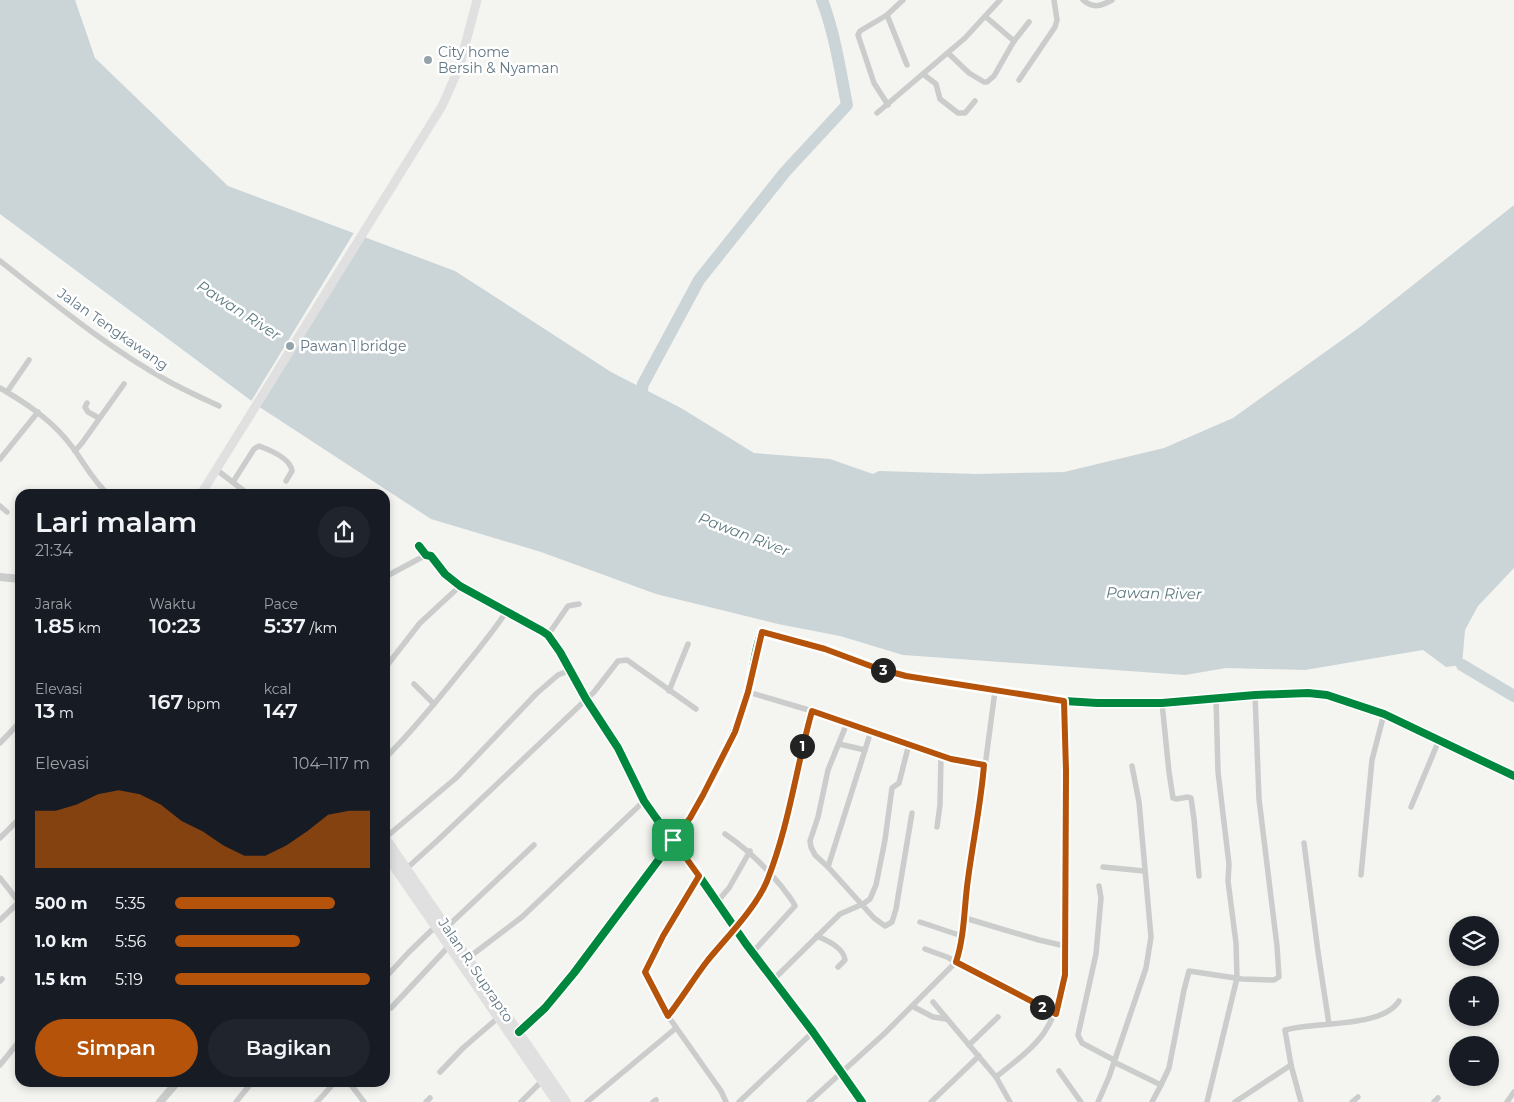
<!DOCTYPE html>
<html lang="id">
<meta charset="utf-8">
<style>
:root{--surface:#171b24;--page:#20242c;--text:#f1f3f6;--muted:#9ea1a6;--accent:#b45309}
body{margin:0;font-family:Montserrat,sans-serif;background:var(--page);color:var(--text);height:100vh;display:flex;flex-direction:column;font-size:19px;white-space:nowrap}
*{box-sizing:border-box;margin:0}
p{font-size:16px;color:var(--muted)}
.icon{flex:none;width:28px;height:28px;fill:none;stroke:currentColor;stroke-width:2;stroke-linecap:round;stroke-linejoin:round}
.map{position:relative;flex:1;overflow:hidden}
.side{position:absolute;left:15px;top:489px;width:375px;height:598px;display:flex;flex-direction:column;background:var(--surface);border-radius:15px;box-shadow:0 2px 8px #0003}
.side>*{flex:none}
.buttons{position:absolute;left:1449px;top:916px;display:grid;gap:10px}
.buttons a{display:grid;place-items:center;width:50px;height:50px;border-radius:50%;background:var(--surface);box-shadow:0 2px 8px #0003;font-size:25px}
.pin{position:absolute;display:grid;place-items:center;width:42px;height:42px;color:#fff;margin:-21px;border-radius:10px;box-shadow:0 2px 8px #0006}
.km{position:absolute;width:25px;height:25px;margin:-12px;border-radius:50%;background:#222;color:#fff;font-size:14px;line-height:25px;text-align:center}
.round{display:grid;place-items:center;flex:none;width:52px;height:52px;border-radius:26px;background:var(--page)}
.headline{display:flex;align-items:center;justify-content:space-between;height:85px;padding:0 20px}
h1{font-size:28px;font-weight:600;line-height:38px}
.stats{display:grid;grid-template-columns:repeat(3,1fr);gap:8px;height:85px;padding:5px 20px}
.stats div{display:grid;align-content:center}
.stats b{font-size:21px;font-weight:600}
.stats small{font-size:14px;font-weight:400}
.stats p{font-size:14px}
.chart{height:140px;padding:10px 20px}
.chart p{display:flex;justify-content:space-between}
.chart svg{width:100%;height:90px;margin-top:5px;fill:var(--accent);opacity:.7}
.action{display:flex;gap:10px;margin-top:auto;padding:10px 20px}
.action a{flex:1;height:58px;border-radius:30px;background:var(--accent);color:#fff;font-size:20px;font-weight:600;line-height:58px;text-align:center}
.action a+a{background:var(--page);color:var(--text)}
ul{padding:0 20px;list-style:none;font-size:16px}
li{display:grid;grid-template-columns:80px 60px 1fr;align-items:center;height:38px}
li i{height:12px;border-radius:6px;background:var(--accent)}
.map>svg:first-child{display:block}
</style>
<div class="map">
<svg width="1514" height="1102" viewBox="0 0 1514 1102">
<rect width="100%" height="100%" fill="#f4f4f1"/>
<path fill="#cbd5d7" d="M0 0H75L95 58 228 186 455 271 611 372 681 408 754 453 830 459 873 474 879 471 976 474 1064 472 1164 448 1233 418 1360 327 1514 205V568L1478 606 1465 630 1462 665 1446 667 1423 650 1305 670 1226 668 1185 675 903 655 840 636 778 624 656 594 541 552 431 519 261 408 0 214Z"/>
<path fill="#f4f4f1" d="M355 231 365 234 258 409 250 403Z"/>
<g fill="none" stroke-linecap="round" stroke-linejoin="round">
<g stroke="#cbd5d7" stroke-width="12">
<path d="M639 403 643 384 699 280 785 172 847 105C840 70 835 34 822 0"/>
<path d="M1462 665 1514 696"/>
</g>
<g stroke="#cbcccc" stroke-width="5.5">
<path d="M1083 0C1093 9 1101 6 1112 0"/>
<path d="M887 15 907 65"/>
<path d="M986 17 1014 41"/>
<path d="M948 53 969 73 984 82H987L994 76 1014 41 1029 22"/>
<path d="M923 74 936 84 940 99 958 113H965L975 101"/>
<path d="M1019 80 1055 27 1057 20 1054 0"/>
<path d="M888 105 874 83 858 35 860 31 887 15 903 0"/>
<path d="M877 113 965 38 1000 0"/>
<path d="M0 261C54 303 108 348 168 381 184 390 202 398 219 406"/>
<path d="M0 388C24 402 47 417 65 438 81 456 90 478 108 494"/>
<path d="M7 392 29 360"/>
<path d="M87 403 85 407 88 412 99 418"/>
<path d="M75 451 82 443 124 384"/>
<path d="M0 459 38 412"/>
<path d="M217 470 248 494"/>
<path d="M233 482 254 449 259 446C270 450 291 459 292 471L286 481"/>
<path d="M0 506 7 512"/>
<path d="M419 546 426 555 431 556 445 574 460 586 542 631 548 635 560 652 586 699 618 748 644 801 656 818 695 870 746 944 813 1032 862 1102"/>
<path d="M385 577 426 555"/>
<path d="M548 635 568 606 579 604"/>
<path d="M385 668 420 623 460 586"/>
<path d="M414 684 434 704"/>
<path d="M669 691 688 644"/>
<path d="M748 692 812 711 951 759 984 765"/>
<path d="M1162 703 1169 772 1173 798 1176 799 1188 797 1191 798 1194 819 1199 876"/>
<path d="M871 731 828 867 874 918 885 926 892 922 896 909 912 813"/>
<path d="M0 743 20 722"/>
<path d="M839 744 865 750"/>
<path d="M385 758C411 733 434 704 456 677 473 656 491 635 506 612"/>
<path d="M1411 807 1439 740"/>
<path d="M937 827 940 805 941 756"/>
<path d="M725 834C747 849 765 866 782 887 786 893 792 899 795 906L752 953"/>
<path d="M0 838 20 818"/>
<path d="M385 838 456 778 536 694 558 675 570 670"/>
<path d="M1304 843 1318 952 1329 1024"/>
<path d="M828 867 815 855 811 847 810 841 818 817 828 770 847 723"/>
<path d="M1103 867 1144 871"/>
<path d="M406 869 438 840 594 692 618 661 627 660 696 709"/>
<path d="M1361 875 1372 760 1384 714"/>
<path d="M0 878 19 902 0 920"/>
<path d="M1099 886 1101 898 1096 954 1078 1035 1082 1043 1114 1060"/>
<path d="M717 902 729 888 750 851"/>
<path d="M965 918 1039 940 1065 946"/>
<path d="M920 922 962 936"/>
<path d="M447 927 534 845"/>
<path d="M817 936C828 941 844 948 845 960L838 967"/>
<path d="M925 949 947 957 1055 1014"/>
<path d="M468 958 522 917 644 801"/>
<path d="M385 978 409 952 436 926"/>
<path d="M773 980 840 914 863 904 870 899 876 885 885 840 892 788 899 783 909 744"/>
<path d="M0 981 2 979"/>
<path d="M933 1002 996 1077 1010 1102"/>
<path d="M912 1006 933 1017 946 1019"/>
<path d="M391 1008 450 945"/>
<path d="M668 1016 645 973 663 935 699 876"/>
<path d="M519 1032 545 1008 574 973 690 818C713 779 734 739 747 696 753 677 754 648 762 632L825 649 877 668 906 676 1064 701 1097 703H1162L1255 695 1308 693 1327 695 1384 714 1514 776"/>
<path d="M969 1045 998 1017"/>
<path d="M1114 1062 1161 1085 1169 1068 1184 990 1189 971 1242 979 1274 980 1279 977 1277 946 1259 799 1255 695"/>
<path d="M0 1065 20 1040"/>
<path d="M1059 1071 1081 1102"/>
<path d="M440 1072 463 1048 499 1017"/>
<path d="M996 1077C1040 1042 1054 1032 1065 975L1066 809 1064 701"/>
<path d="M348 1081 364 1102"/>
<path d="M236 1102 253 1081"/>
<path d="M317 1102 336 1081"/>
<path d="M426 1102 430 1098"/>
<path d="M521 1102 542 1081"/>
<path d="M587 1102 676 1028"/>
<path d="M653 1102 656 1100"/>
<path d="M726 1102 721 1091 668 1016 701 970 735 929 765 885 787 819 801 751 812 711"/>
<path d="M739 1102 813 1032"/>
<path d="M809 1102 885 1033 956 962 961 943 968 876 976 834 995 691"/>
<path d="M931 1102 979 1056"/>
<path d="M1098 1102 1109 1077 1146 968 1151 937 1139 802 1132 766"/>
<path d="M1152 1102 1161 1085"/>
<path d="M1207 1102 1237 978 1236 943 1228 881 1229 864 1218 772 1216 698"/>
<path d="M1235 1102 1291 1065"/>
<path d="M1301 1102 1291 1065 1285 1030C1314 1021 1381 1029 1399 1001"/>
<path d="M1352 1102 1358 1097"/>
<path d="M1434 1102 1438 1098"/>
<path d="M1507 1102 1514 1092"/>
</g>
<g stroke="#cbcccc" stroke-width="8">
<path d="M0 577 20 579"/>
<path d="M160 1102 178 1081"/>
</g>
<path stroke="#e0e0e0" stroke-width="9" d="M201 494 442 106 459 68 477 0"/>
<g stroke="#e0e0e0" stroke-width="10">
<path d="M385 838 566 1102"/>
<path d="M385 853 557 1102"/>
</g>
<g stroke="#fff" stroke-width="11">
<g id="cycleway">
<path d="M419 546 426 555 431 556 445 574 460 586 542 631 548 635 560 652 586 699 618 748 644 801 656 818 695 870 746 944 813 1032 862 1102"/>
<path d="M519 1032 545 1008 574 973 690 818C713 779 734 739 747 696 753 677 754 648 762 632L825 649 877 668 906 676 1064 701 1097 703H1162L1255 695 1308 693 1327 695 1384 714 1514 776"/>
</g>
</g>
<use href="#cycleway" stroke="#00873e" stroke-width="8"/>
</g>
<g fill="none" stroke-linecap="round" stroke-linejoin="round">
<g stroke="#fff" stroke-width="10">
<path id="route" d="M762 632 825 649 876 668 906 676 1064 701 1066 771 1065 975 1056 1014 956 962C965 935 964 906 968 879 973 841 981 803 984 765L951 759 812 711C796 768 789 826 767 881 755 909 727 937 708 960 694 978 682 998 668 1016L645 972 663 936 699 876 673 840 690 818 703 795 735 732 748 692Z"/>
</g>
<use href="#route" stroke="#b45309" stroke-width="6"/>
</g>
<g fill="#94a3aa" stroke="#fff" stroke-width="2">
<circle cx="428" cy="60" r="5"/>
<circle cx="290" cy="346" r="5"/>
</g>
<g text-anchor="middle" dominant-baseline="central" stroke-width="5" stroke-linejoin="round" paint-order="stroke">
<g font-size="14" fill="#617784" stroke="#fff" text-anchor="start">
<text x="438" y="52">City home<tspan x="438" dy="16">Bersih &amp; Nyaman</tspan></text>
<text x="300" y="346">Pawan 1 bridge</text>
</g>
<g font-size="14" fill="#617784" stroke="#fff">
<text transform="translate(113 329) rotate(35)">Jalan Tengkawang</text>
<text transform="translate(476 970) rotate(56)">Jalan R. Suprapto</text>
</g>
<g font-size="15" font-style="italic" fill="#5d7a81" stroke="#fff">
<text transform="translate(239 310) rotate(33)">Pawan River</text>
<text transform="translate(744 534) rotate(21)">Pawan River</text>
<text transform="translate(1154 593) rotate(1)">Pawan River</text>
</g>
</g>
</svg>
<div class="buttons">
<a><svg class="icon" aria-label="layers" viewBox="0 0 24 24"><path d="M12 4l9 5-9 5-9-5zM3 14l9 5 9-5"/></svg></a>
<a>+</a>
<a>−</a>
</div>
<div class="pin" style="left:673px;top:840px;background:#1e9e55"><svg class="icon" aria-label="arrive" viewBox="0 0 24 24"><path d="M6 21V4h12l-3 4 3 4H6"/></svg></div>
<b class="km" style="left:802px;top:746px">1</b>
<b class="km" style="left:1042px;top:1007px">2</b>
<b class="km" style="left:883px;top:670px">3</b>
<section class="side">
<div class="headline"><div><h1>Lari malam</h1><p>21:34</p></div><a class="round"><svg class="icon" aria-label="share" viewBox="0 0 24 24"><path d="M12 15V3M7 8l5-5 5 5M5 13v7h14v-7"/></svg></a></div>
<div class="stats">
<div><p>Jarak</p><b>1.85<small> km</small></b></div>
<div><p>Waktu</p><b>10:23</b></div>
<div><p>Pace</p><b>5:37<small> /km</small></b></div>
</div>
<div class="stats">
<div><p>Elevasi</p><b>13<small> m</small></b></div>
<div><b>167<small> bpm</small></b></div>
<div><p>kcal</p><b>147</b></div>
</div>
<div class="chart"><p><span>Elevasi</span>104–117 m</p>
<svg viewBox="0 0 160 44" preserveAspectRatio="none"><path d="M0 44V16L10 16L20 13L30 8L40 6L50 8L60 13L70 21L80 26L90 33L100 38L110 38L120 33L130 26L140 18L150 16L160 16V44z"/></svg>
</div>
<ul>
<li><b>500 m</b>5:35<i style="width:82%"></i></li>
<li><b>1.0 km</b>5:56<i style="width:64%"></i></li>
<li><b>1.5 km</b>5:19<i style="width:100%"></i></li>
</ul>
<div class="action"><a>Simpan</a><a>Bagikan</a></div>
</section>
</div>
